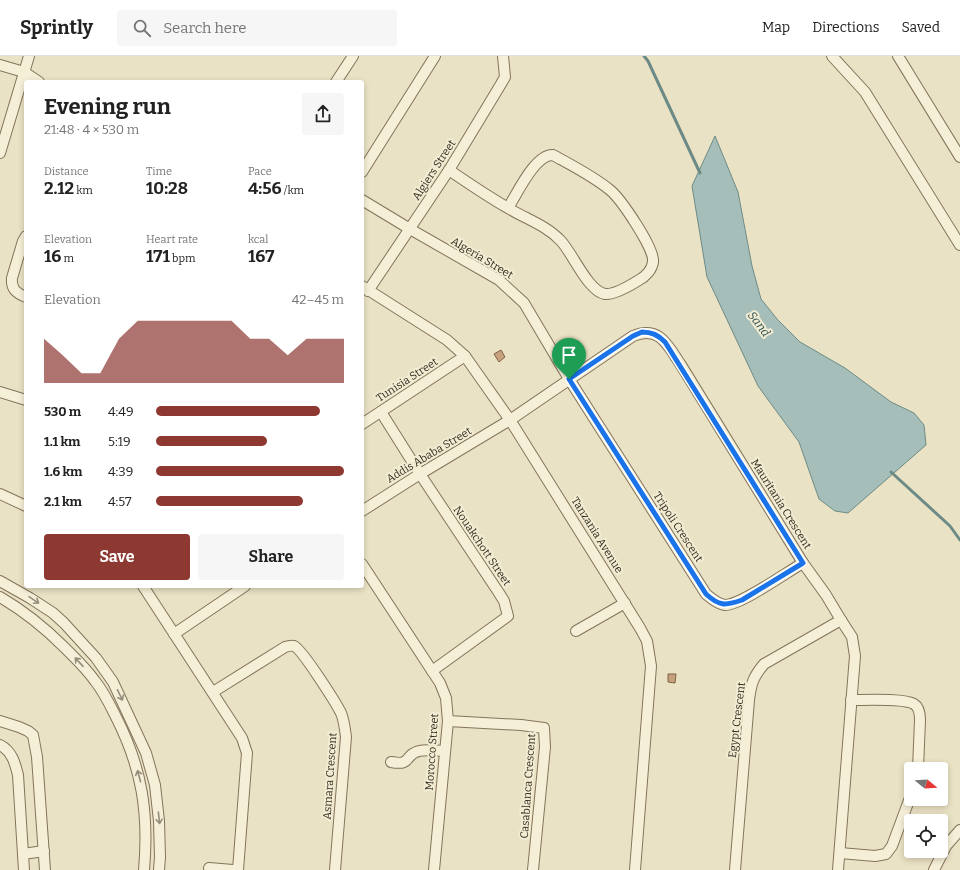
<!DOCTYPE html>
<meta charset="utf-8">
<style>
:root{--surface:#fff;--page:#f6f6f6;--text:#222;--muted:#767676;--line:#e0e0e0;--accent:#8d3831}
body{margin:0;font-family:Bitter,serif;background:var(--page);color:var(--text);height:100vh;display:flex;flex-direction:column;font-size:15px;white-space:nowrap}
*{box-sizing:border-box;margin:0}
p{font-size:13px;color:var(--muted)}
.icon{flex:none;width:22px;height:22px;fill:none;stroke:currentColor;stroke-width:2;stroke-linecap:round;stroke-linejoin:round}
.map{position:relative;flex:1;overflow:hidden}
.side{position:absolute;left:24px;top:24px;width:340px;height:508px;display:flex;flex-direction:column;background:var(--surface);border-radius:4px;box-shadow:0 2px 6px #0003}
.side>*{flex:none}
.needle{width:26px;rotate:108deg}
.tools{position:absolute;left:904px;top:706px;display:grid;gap:8px}
.tools a{display:grid;place-items:center;width:44px;height:44px;border-radius:4px;background:var(--surface);box-shadow:0 2px 6px #0003;font-size:20px}
.pin{position:absolute;display:grid;place-items:center;width:34px;height:34px;color:#fff;margin:-41px -17px;border-radius:50% 50% 50% 0;rotate:-45deg;box-shadow:0 0 4px #0007}
.pin .icon{rotate:45deg}
.round{display:grid;place-items:center;flex:none;width:42px;height:42px;border-radius:4px;background:var(--page)}
.summary{display:flex;align-items:center;justify-content:space-between;height:68px;padding:0 20px}
h1{font-size:22px;font-weight:700;line-height:30px}
.metrics{display:grid;grid-template-columns:repeat(3,1fr);gap:6px;height:68px;padding:4px 20px}
.metrics div{display:grid;align-content:center}
.metrics b{font-size:17px;font-weight:700}
.metrics small{font-size:11px;font-weight:400}
.metrics p{font-size:11px}
.chart{height:112px;padding:8px 20px}
.chart p{display:flex;justify-content:space-between}
.chart svg{width:100%;height:72px;margin-top:4px;fill:var(--accent);opacity:.7}
.button{display:flex;gap:8px;margin-top:auto;padding:8px 20px}
.button a{flex:1;height:46px;border-radius:4px;background:var(--accent);color:#fff;font-size:16px;font-weight:700;line-height:46px;text-align:center}
.button a+a{background:var(--page);color:var(--text)}
ul{padding:0 20px;list-style:none;font-size:13px}
li{display:grid;grid-template-columns:64px 48px 1fr;align-items:center;height:30px}
li i{height:10px;border-radius:5px;background:var(--accent)}
header{display:flex;align-items:center;gap:24px;box-sizing:border-box;height:56px;padding:0 20px;background:var(--surface);border-bottom:1px solid var(--line)}
header strong{font-size:19px}
nav{display:flex;gap:22px;margin-inline-start:auto;font-size:14px}
.search{width:280px;height:36px;background:var(--page);display:flex;align-items:center;gap:10px;box-sizing:border-box;padding:0 14px;border-radius:4px;color:var(--muted);font-size:15px}
.map>svg:first-child{display:block}
</style>
<header>
<strong>Sprintly</strong>
<div class="search"><svg class="icon" aria-label="search" viewBox="0 0 24 24"><circle cx="10" cy="10" r="6"/><path d="M15 15l6 6"/></svg>Search here</div>
<nav><a>Map</a><a>Directions</a><a>Saved</a></nav>
</header>
<div class="map">
<svg width="960" height="814" viewBox="0 0 960 814">
<rect width="100%" height="100%" fill="#eae2c4"/>
<path fill="#a6beb9" stroke="#6d8b86" d="M715 80 738 136 752 210 761 243 777 263 800 286 845 312 891 346 914 357 924 369 926 389 848 457 835 455 819 443 799 386 758 330 707 221 692 130Z"/>
<g fill="none" stroke-linecap="round" stroke-linejoin="round">
<g stroke="#6d8b86" stroke-width="3">
<path d="M644 0 648 5 700 117"/>
<path d="M891 416 950 470 960 484"/>
</g>
</g>
<g fill="#c5a17d" stroke="#806144">
<path d="M501 294 505 301 499 306 494 298Z"/>
<path d="M668 618H676L675 627 668 626Z"/>
</g>
<g fill="none" stroke-linecap="round" stroke-linejoin="round">
<g stroke="#83745c" stroke-width="12">
<g id="minor">
<path d="M832 0 865 36 960 189"/>
<path d="M898 0 960 101"/>
<path d="M0 9 24 16 39 26"/>
<path d="M336 26 353 0"/>
<path d="M0 97 29 0"/>
<path d="M449 114C468 127 487 140 508 152 526 163 546 169 561 185 573 198 588 235 605 238 614 239 631 229 639 224 645 221 652 214 653 206 655 193 621 143 610 134 593 120 573 110 553 99 535 98 517 138 508 152"/>
<path d="M362 116 435 0"/>
<path d="M362 144 410 173 499 224 524 247 569 323 706 538C711 542 717 548 725 549 741 549 787 516 803 507"/>
<path d="M26 180 23 185 12 222C11 233 16 237 26 241"/>
<path d="M362 230 447 284 465 300 510 364 640 572 647 585 651 610 635 814"/>
<path d="M368 235 449 114 501 28 505 21 503 0"/>
<path d="M0 336 26 344"/>
<path d="M381 356 420 418 499 537 504 545 508 560 432 615"/>
<path d="M362 368 465 300"/>
<path d="M0 438 26 450"/>
<path d="M362 455 420 418 510 364 633 280C660 269 668 290 681 309L803 507 826 539 841 564 852 581 855 600 838 814"/>
<path d="M362 508 440 627 446 642 448 665 434 814"/>
<path d="M0 525 30 542 53 557 64 567 96 602 113 626 146 697 155 729 159 765 160 801 159 814"/>
<path d="M143 530 242 682 247 697 238 814"/>
<path d="M0 541C24 555 45 572 64 591 75 602 86 612 95 625 104 636 110 649 116 661 142 712 149 757 144 814"/>
<path d="M576 575 625 547"/>
<path d="M174 578 245 530"/>
<path d="M213 636 285 591C288 590 291 589 294 590 302 593 336 647 341 657 344 664 345 673 346 681L335 814"/>
<path d="M851 644C864 644 904 642 914 648 919 651 920 658 920 664L918 713"/>
<path d="M0 665 19 671 28 675 33 679 37 701 45 814"/>
<path d="M448 665 521 669 544 672 545 691 533 814"/>
<path d="M0 689C12 695 15 707 18 719L24 814"/>
<path d="M391 706C413 710 403 699 419 695 427 693 437 695 445 695"/>
<path d="M840 797 875 800 886 798 892 790 911 739"/>
<path d="M23 798 44 795"/>
<path d="M209 812 233 814"/>
<path d="M735 814 749 644C751 628 753 621 764 608L841 564"/>
<path d="M934 814 946 790 960 774"/>
</g>
</g>
<use href="#minor" stroke="#f6efd7" stroke-width="10"/>
</g>
<defs><path id="oneway-shaft" d="M-6 0H5M1.5-3L5.5 0L1.5 3" fill="none" stroke-width="1.6" stroke-linecap="round" stroke-linejoin="round"/></defs>
<g stroke="#958d7b">
<use href="#oneway-shaft" transform="translate(34 544) rotate(34)"/>
<use href="#oneway-shaft" transform="translate(79 606) rotate(-133)"/>
<use href="#oneway-shaft" transform="translate(120 639) rotate(64)"/>
<use href="#oneway-shaft" transform="translate(139 720) rotate(-105)"/>
<use href="#oneway-shaft" transform="translate(159 762) rotate(84)"/>
</g>
<g fill="none" stroke-linecap="round" stroke-linejoin="round">
<g stroke="#fff" stroke-width="8">
<path id="route" d="M642 276C652 276 658 279 665 286L803 507 742 544C725 550 719 550 706 538L569 323 633 280Z"/>
</g>
<use href="#route" stroke="#1a73e8" stroke-width="5"/>
</g>
<g text-anchor="middle" dominant-baseline="central" stroke-width="4" stroke-linejoin="round" paint-order="stroke">
<g font-size="11" fill="#342b1f" stroke="#f2ecd3">
<text transform="translate(434 114) rotate(-57)">Algiers Street</text>
<text transform="translate(482 202) rotate(31)">Algeria Street</text>
<text transform="translate(407 324) rotate(-33)">Tunisia Street</text>
<text transform="translate(429 399) rotate(-31)">Addis Ababa Street</text>
<text transform="translate(781 448) rotate(58)">Mauritania Crescent</text>
<text transform="translate(678 471) rotate(57)">Tripoli Crescent</text>
<text transform="translate(597 479) rotate(58)">Tanzania Avenue</text>
<text transform="translate(482 490) rotate(56)">Nouakchott Street</text>
<text transform="translate(737 664) rotate(-83)">Egypt Crescent</text>
<text transform="translate(432 696) rotate(-86)">Morocco Street</text>
<text transform="translate(330 720) rotate(-86)">Asmara Crescent</text>
<text transform="translate(528 730) rotate(-86)">Casablanca Crescent</text>
</g>
<g font-size="12" font-style="italic" fill="#2f5253" stroke="#f2ecd3">
<text transform="translate(759 268) rotate(53)">Sand</text>
</g>
</g>
</svg>
<div class="tools">
<a><svg class="needle" viewBox="-14 -14 28 28"><path d="M0-13l5 13h-10z" fill="#e53935"/><path d="M0 13l5-13h-10z" fill="#767676"/></svg></a>
<a><svg class="icon" aria-label="locate" viewBox="0 0 24 24"><circle cx="12" cy="12" r="6"/><path d="M12 2v4M12 18v4M2 12h4M18 12h4"/></svg></a>
</div>
<div class="pin" style="left:569px;top:323px;background:#1e9e55"><svg class="icon" aria-label="arrive" viewBox="0 0 24 24"><path d="M6 21V4h12l-3 4 3 4H6"/></svg></div>
<section class="side">
<div class="summary"><div><h1>Evening run</h1><p>21:48 · 4 × 530 m</p></div><a class="round"><svg class="icon" aria-label="share" viewBox="0 0 24 24"><path d="M12 15V3M7 8l5-5 5 5M5 13v7h14v-7"/></svg></a></div>
<div class="metrics">
<div><p>Distance</p><b>2.12<small> km</small></b></div>
<div><p>Time</p><b>10:28</b></div>
<div><p>Pace</p><b>4:56<small> /km</small></b></div>
</div>
<div class="metrics">
<div><p>Elevation</p><b>16<small> m</small></b></div>
<div><p>Heart rate</p><b>171<small> bpm</small></b></div>
<div><p>kcal</p><b>167</b></div>
</div>
<div class="chart"><p><span>Elevation</span>42–45 m</p>
<svg viewBox="0 0 160 44" preserveAspectRatio="none"><path d="M0 44V17L10 27L20 38L30 38L40 17L50 6L60 6L70 6L80 6L90 6L100 6L110 17L120 17L130 27L140 17L150 17L160 17V44z"/></svg>
</div>
<ul>
<li><b>530 m</b>4:49<i style="width:87%"></i></li>
<li><b>1.1 km</b>5:19<i style="width:59%"></i></li>
<li><b>1.6 km</b>4:39<i style="width:100%"></i></li>
<li><b>2.1 km</b>4:57<i style="width:78%"></i></li>
</ul>
<div class="button"><a>Save</a><a>Share</a></div>
</section>
</div>
